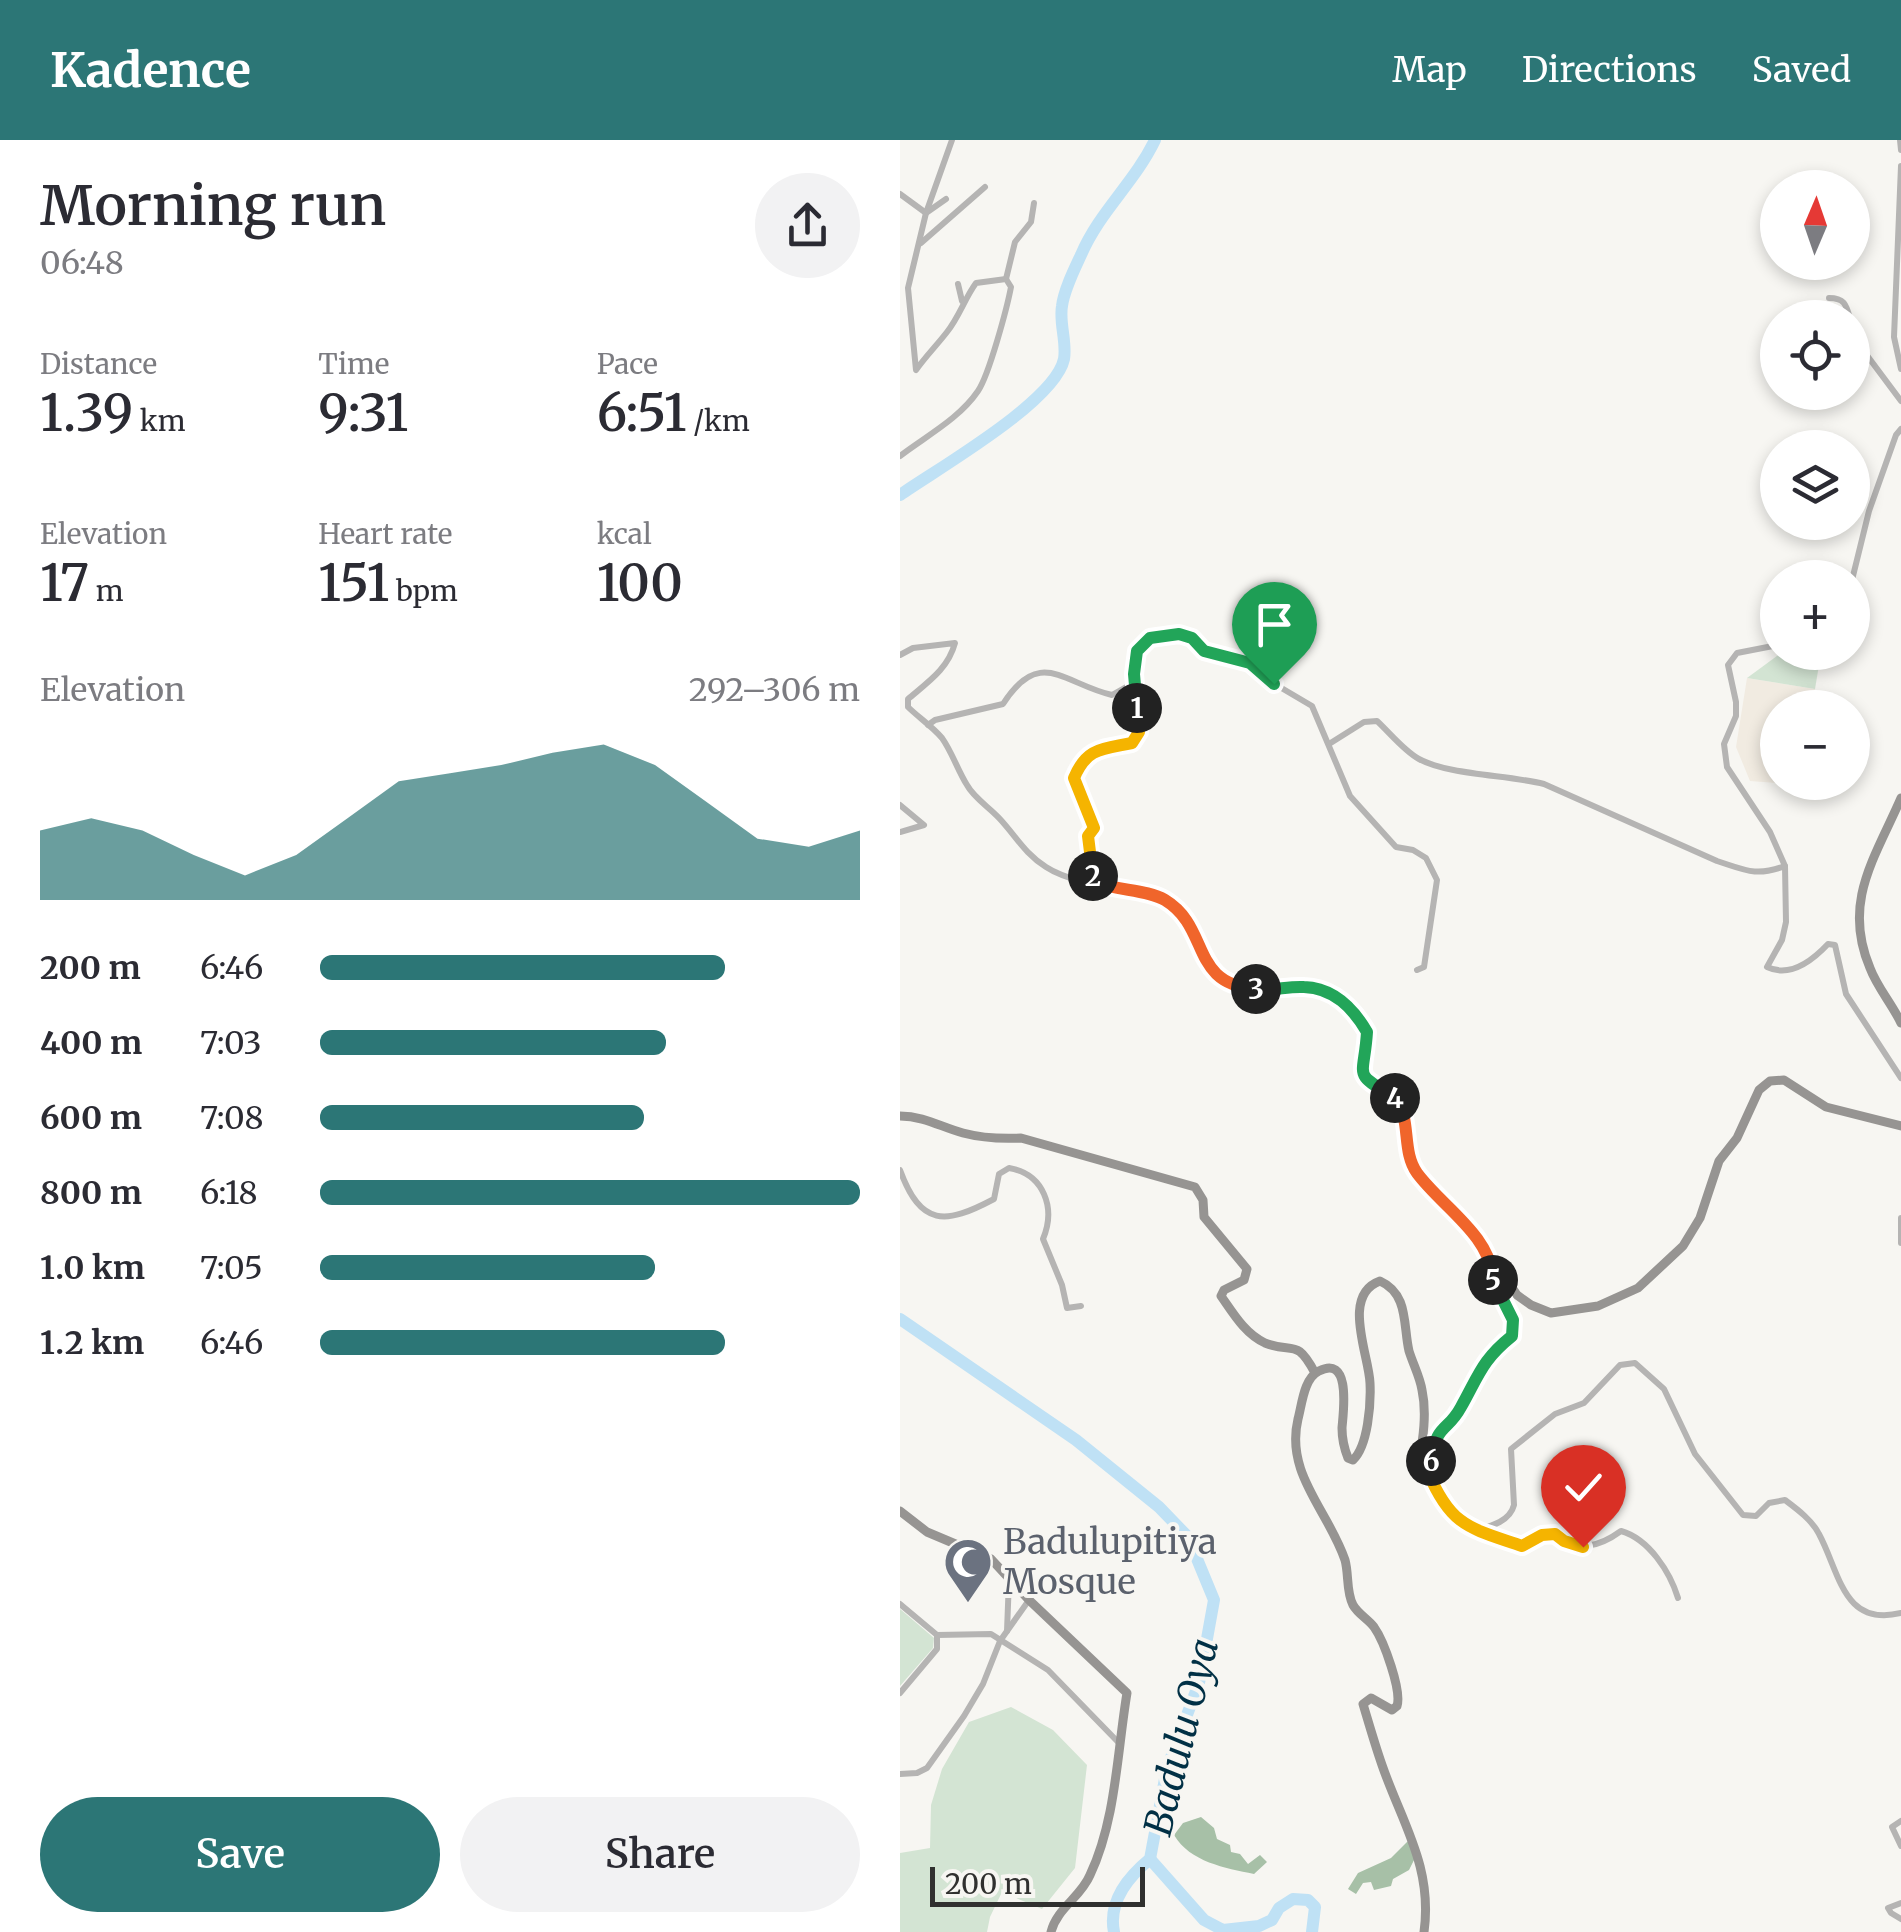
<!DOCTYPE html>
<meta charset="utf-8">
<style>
:root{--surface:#fff;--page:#f2f2f3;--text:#2b2b33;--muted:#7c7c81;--accent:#2c7676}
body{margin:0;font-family:Merriweather,serif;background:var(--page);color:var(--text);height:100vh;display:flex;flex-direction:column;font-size:38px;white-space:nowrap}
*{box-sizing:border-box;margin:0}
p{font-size:32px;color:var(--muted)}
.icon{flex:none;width:55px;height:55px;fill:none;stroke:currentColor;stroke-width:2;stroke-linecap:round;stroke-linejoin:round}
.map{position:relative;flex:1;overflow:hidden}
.details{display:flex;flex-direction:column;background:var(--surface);width:900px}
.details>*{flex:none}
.needle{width:65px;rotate:2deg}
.buttons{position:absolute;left:860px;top:30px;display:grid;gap:20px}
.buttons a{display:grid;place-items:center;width:110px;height:110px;border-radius:50%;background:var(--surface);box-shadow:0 5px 15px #0003;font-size:50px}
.scale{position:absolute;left:30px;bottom:25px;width:215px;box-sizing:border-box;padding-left:10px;border:5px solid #30302f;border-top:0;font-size:28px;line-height:35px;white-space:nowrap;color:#30302f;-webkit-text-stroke:8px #f7f6f2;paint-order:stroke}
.pin{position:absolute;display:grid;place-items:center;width:85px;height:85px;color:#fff;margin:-102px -42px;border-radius:50% 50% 50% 0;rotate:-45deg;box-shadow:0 0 10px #0007}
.pin .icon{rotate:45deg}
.km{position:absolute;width:50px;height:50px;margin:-25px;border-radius:50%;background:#222;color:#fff;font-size:28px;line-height:50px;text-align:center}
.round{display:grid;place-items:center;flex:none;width:105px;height:105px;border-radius:52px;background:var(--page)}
.overview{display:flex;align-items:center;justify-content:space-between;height:170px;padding:0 40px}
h1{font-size:55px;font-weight:600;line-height:75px}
.stats{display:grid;grid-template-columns:repeat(3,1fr);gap:15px;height:170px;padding:10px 40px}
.stats div{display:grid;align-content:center}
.stats b{font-size:50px;font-weight:600}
.stats small{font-size:28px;font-weight:400}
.stats p{font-size:28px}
.chart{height:280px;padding:20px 40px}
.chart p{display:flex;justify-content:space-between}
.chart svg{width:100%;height:180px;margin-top:10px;fill:var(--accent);opacity:.7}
.action{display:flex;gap:20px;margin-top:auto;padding:20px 40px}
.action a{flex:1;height:115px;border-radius:60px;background:var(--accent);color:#fff;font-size:40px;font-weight:600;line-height:115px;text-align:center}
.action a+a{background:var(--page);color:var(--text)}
ul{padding:0 40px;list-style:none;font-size:32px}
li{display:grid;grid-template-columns:160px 120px 1fr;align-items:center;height:75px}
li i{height:25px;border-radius:12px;background:var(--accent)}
header{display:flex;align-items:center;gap:60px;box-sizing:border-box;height:140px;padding:0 50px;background:var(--accent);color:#fff}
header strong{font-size:48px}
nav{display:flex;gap:55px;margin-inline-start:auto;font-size:35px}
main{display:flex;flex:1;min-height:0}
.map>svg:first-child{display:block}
</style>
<header>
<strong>Kadence</strong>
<nav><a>Map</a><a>Directions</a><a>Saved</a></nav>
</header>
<main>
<section class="details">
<div class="overview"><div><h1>Morning run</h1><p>06:48</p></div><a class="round"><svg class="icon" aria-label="share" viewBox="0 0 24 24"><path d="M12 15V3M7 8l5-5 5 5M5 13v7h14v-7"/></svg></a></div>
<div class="stats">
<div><p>Distance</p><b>1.39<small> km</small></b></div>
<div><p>Time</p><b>9:31</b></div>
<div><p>Pace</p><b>6:51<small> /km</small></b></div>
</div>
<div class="stats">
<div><p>Elevation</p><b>17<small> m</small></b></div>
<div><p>Heart rate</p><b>151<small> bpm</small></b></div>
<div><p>kcal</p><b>100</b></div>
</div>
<div class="chart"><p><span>Elevation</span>292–306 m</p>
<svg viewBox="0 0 160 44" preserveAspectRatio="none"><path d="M0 44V27L10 24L20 27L30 33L40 38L50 33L60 24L70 15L80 13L90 11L100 8L110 6L120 11L130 20L140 29L150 31L160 27V44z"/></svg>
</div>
<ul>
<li><b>200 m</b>6:46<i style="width:75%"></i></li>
<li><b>400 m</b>7:03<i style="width:64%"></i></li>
<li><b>600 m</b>7:08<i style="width:60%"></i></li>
<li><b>800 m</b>6:18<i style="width:100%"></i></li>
<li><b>1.0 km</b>7:05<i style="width:62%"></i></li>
<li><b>1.2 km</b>6:46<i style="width:75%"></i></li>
</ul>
<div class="action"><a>Save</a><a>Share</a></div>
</section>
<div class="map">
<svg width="1001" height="1792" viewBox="0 0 1001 1792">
<rect width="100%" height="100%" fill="#f7f6f2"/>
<path fill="#f1ebe1" d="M847 538 915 549 913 567 878 568V642L889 644 850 641 836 607Z"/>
<g fill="#d3e4d3">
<path d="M881 513H921L915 549 847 538Z"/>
<path d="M0 1469 34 1498 33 1508 0 1546Z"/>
<path d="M111 1567 153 1590 187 1625 175 1728 142 1769 102 1752 90 1777 87 1792H0V1713L30 1708 31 1665 42 1629 69 1582Z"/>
</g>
<g fill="#a7c0a7">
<path d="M301 1677 314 1688 317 1699 330 1705 331 1712 340 1714 348 1724 360 1715 367 1722 354 1734C325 1728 290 1722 274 1695L283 1683Z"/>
<path d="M508 1701 516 1716 509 1730 493 1739 491 1746 474 1750 471 1742 463 1743 456 1754 448 1749 458 1733 491 1718Z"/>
</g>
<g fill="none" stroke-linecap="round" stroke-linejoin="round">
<g stroke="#bfe1f5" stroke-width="12">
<path d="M0 355C37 329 155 262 164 219 167 202 159 183 162 166 164 150 174 130 181 115 199 72 235 42 255 0"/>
<path d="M0 1179 176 1300 259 1367 288 1397 314 1460 299 1543 267 1628 250 1719C228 1737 208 1762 214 1792"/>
<path d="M250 1719 304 1780 323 1790 359 1786 372 1780 379 1768 393 1759 408 1760 415 1767 412 1792"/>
</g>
<g stroke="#b5b4b3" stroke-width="6">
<path d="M1000 0 1001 10"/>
<path d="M1001 26 994 197 1001 229"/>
<path d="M0 54 26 73 46 59"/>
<path d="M21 103 85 47"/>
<path d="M106 139 115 102 131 82 134 63"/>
<path d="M58 144 62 161"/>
<path d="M929 158C944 158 946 164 950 178"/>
<path d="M952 185 957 202 1001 261"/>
<path d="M0 316C26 296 59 279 78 251 89 235 107 168 111 147L106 139 76 143C65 158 59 177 47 192 37 205 26 216 16 230L8 148 26 73 52 0"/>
<path d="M952 440 969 371 996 295 1001 289"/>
<path d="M878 505 837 513 828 525 836 562V576L824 604 827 627 870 692 885 726 886 782 882 800 867 827C890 838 913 820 928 804L935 805 946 854 1001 938"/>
<path d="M0 515 13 508 55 503C48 529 28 542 8 559V567C18 577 33 587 42 598 52 612 58 631 67 645 74 658 89 667 99 678 116 696 124 713 146 727 164 739 204 748 226 751 238 753 254 754 264 759 294 775 299 826 320 839 376 874 420 814 467 892L462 924 464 937 472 946 494 956 502 966 506 1009 516 1031 576 1097 594 1127"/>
<path d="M28 585 35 580 103 564C140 506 164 544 212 555L235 542"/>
<path d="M429 604 464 582 477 581C490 593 504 611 519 619 548 635 609 635 644 644L817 721C845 730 856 737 885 726"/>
<path d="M0 665 24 685 0 692"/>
<path d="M195 741C188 725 184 703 194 687L174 637C187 607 203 609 232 603L239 592 234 534 237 511 251 498 279 494 292 497 303 511 350 523 373 543 412 566 450 656 496 707 513 710 526 718 537 740 524 827 517 830"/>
<path d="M0 1030C21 1087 45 1085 94 1059L99 1034 109 1028C144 1034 156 1068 143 1099L162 1145 167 1168 181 1166"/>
<path d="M1001 1078V1103"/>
<path d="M527 1332C538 1356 551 1383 577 1390 592 1386 610 1381 614 1365L611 1309 655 1274 684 1263 720 1225 735 1223 764 1249 795 1314 843 1375 856 1376 869 1363 885 1360C897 1369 912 1380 919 1394 940 1433 943 1487 1001 1473"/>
<path d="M578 1391 622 1407 642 1395 655 1394C677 1413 699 1407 721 1391 749 1399 770 1432 778 1458"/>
<path d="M0 1464 37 1495V1509L0 1553"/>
<path d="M107 1491 109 1439"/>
<path d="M37 1495 91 1494 148 1530 219 1603"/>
<path d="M0 1634 17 1633 27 1628 64 1576 83 1544 100 1501 129 1460"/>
<path d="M1001 1681 992 1687 1001 1706"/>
<path d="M1001 1763 988 1768 991 1773 1001 1779"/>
</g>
<g stroke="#969492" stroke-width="9">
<path d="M1001 658C975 718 942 762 970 828 977 847 992 864 1001 883"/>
<path d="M0 976C24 976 41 987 63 993 82 998 101 999 121 998L295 1047 303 1060 304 1077 347 1129 344 1140 324 1150 321 1156C333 1173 345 1194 365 1203 393 1214 396 1197 415 1233"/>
<path d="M0 1371 27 1392 91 1419 129 1460 227 1553C217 1613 216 1680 190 1735 181 1757 157 1768 151 1792"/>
<path d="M524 1792C533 1727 502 1683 482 1625 475 1605 469 1584 463 1564L471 1558 492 1570 497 1566C502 1551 484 1501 474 1487 468 1479 458 1474 453 1465 446 1452 449 1434 445 1420 428 1370 385 1334 398 1279 402 1264 404 1238 419 1231 452 1214 443 1274 442 1288 442 1298 444 1308 448 1318L453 1320C468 1306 471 1264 470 1243 469 1215 441 1155 480 1141 509 1154 503 1186 509 1211 513 1224 520 1237 522 1250 527 1273 523 1299 519 1322L527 1332 540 1289 559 1271 576 1233 589 1214 612 1197C619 1170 590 1152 594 1127H598L617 1155 631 1165 651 1173 698 1166 738 1148 783 1106 800 1078 819 1021 837 998 859 950 870 941 884 940 926 967 1001 986"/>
</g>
</g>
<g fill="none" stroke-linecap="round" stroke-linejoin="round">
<g stroke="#fff" stroke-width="20">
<path id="split-1" d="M237 568 234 534 237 511 250 498 279 494 292 498 304 511 350 523 374 544"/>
</g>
<g stroke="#fff" stroke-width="20">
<path id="split-2" d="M193 736 188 696 194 688 174 638C187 607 203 609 232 603L239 592 237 568"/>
</g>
<g stroke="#fff" stroke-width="20">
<path id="split-3" d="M193 736 196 742C217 751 246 749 265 760 311 788 289 844 356 849"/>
</g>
<g stroke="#fff" stroke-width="20">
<path id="split-4" d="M356 849C372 851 388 846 404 847 434 848 453 868 467 892 464 940 451 931 495 958"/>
</g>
<g stroke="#fff" stroke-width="20">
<path id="split-5" d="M495 958C512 978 501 1011 517 1033 542 1067 591 1095 593 1140"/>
</g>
<g stroke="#fff" stroke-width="20">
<path id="split-6" d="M531 1321C537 1282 547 1293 561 1267 579 1235 582 1220 612 1196L613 1180 593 1140"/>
</g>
<g stroke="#fff" stroke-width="20">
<path id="split-7" d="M531 1321 528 1332C551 1387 570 1388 622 1406L642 1395 655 1394 664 1401 683 1407"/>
</g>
<use href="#split-1" stroke="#22a559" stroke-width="12"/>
<use href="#split-2" stroke="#f5b400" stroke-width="12"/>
<use href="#split-3" stroke="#f0652b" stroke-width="12"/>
<use href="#split-4" stroke="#22a559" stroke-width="12"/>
<use href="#split-5" stroke="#f0652b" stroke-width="12"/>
<use href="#split-6" stroke="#22a559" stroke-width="12"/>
<use href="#split-7" stroke="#f5b400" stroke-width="12"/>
</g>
<defs>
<g id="mosque-pin" transform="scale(2.5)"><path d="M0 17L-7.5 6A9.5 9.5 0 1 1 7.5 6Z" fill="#6b7280" stroke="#f7f6f2"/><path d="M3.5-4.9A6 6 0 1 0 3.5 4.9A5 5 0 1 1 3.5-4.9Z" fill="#fff"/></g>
</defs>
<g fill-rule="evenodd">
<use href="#mosque-pin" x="68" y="1422"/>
</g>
<g text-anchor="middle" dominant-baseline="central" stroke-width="8" stroke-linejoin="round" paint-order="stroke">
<g font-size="35" fill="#5b616d" stroke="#f7f6f2" text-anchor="start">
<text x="103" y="1402">Badulupitiya<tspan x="103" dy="40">Mosque</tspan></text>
</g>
<g font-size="38" font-style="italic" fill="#013045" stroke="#f7f6f2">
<text transform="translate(281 1597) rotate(-76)">Badulu Oya</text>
</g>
</g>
</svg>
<div class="buttons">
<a><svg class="needle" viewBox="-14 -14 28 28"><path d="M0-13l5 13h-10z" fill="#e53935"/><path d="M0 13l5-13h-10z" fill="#7c7c81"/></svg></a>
<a><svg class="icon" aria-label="locate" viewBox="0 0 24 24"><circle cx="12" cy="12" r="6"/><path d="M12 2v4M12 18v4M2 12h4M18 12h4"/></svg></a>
<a><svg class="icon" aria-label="layers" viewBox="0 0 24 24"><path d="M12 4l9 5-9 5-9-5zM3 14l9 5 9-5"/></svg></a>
<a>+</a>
<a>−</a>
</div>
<div class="scale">200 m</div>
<div class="pin" style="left:374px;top:544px;background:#1e9e55"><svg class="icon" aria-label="arrive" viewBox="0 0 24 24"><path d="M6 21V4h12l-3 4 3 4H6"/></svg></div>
<div class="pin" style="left:683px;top:1407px;background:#d93025"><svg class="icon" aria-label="check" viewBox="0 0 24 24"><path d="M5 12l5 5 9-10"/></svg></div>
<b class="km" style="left:237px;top:568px">1</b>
<b class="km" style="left:193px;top:736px">2</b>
<b class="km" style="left:356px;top:849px">3</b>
<b class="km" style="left:495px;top:958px">4</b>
<b class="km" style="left:593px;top:1140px">5</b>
<b class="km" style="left:531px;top:1321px">6</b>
</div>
</main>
